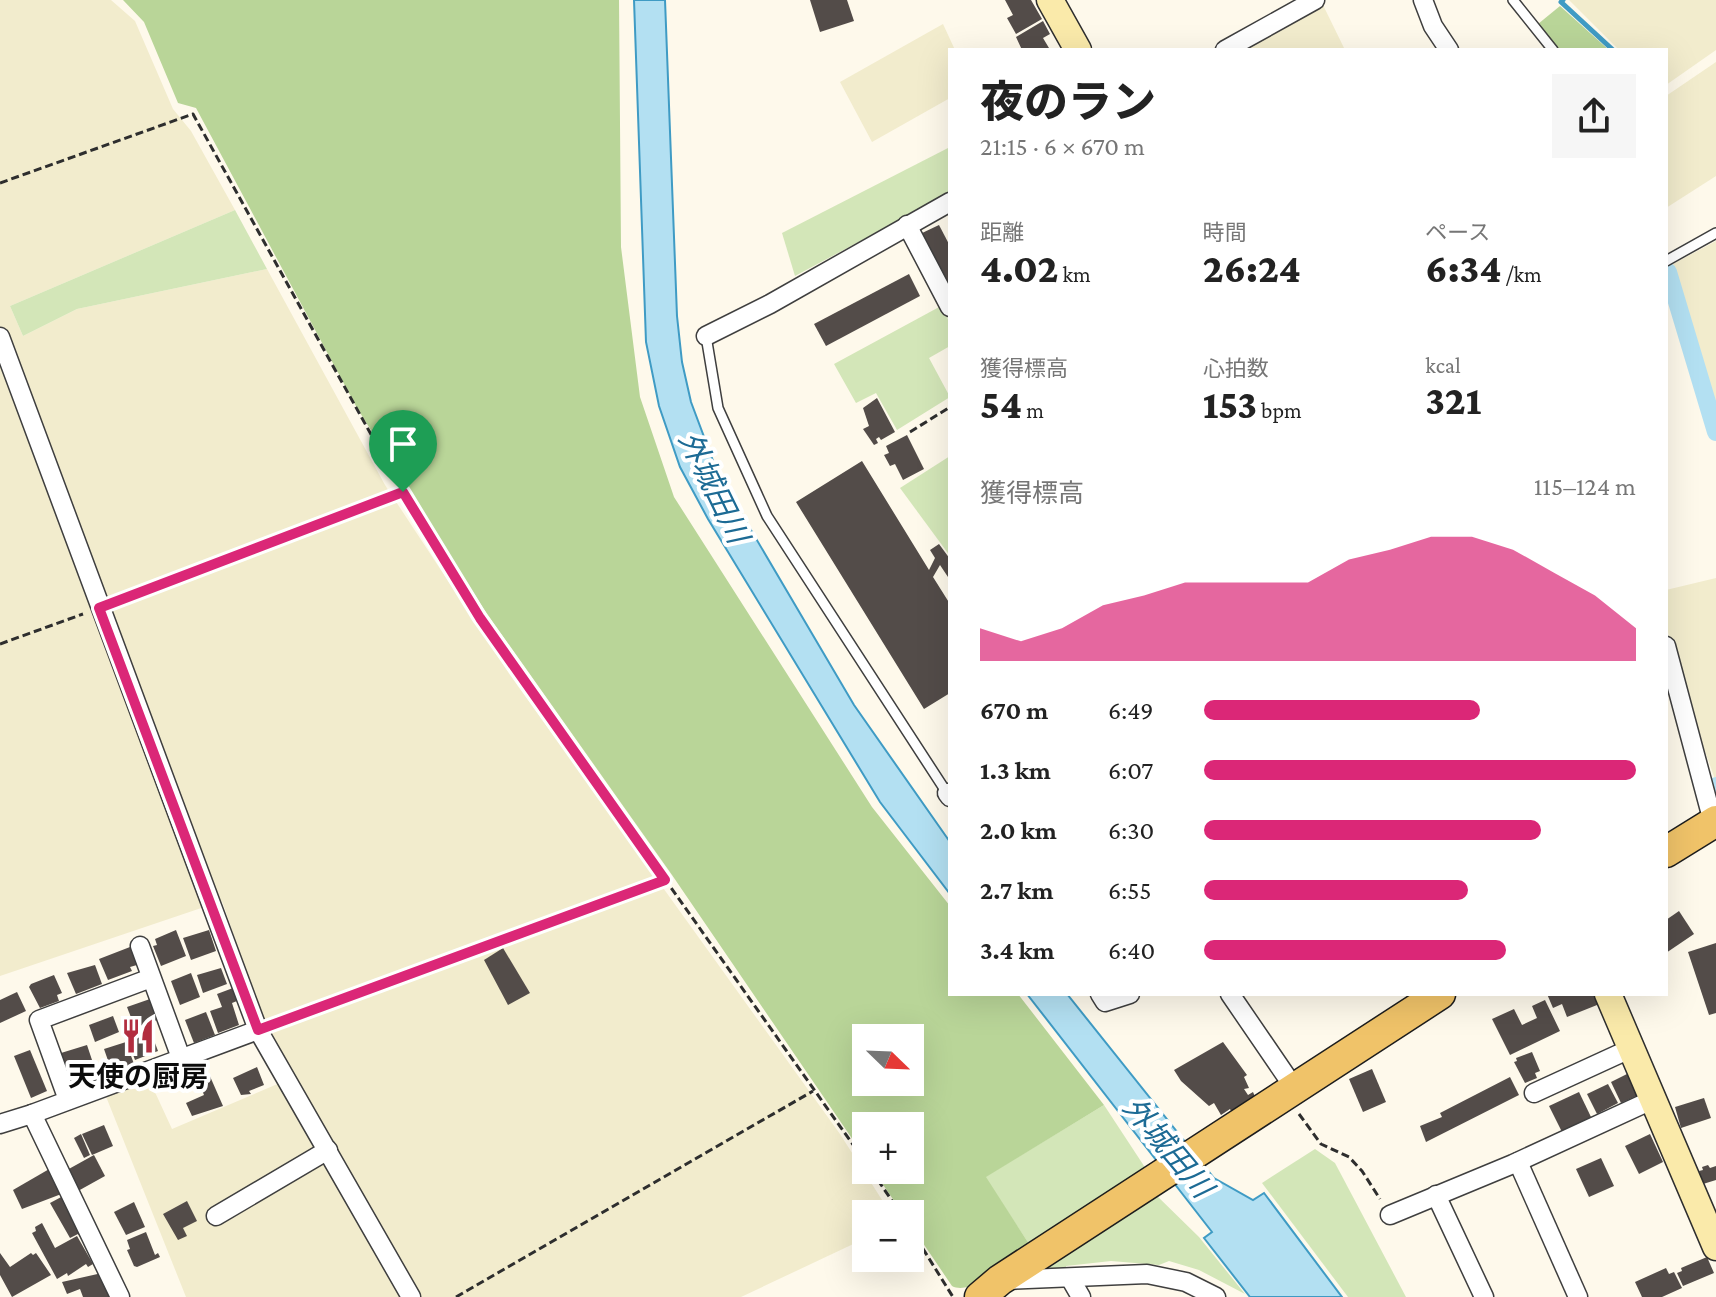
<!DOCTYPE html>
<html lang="ja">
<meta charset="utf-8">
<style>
:root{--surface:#fff;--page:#f6f6f6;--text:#222;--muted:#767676;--accent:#db2777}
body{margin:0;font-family:"Crimson Pro","Noto Sans JP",serif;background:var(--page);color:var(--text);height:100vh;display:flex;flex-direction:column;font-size:30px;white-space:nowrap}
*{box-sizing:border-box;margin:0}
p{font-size:26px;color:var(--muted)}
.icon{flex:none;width:44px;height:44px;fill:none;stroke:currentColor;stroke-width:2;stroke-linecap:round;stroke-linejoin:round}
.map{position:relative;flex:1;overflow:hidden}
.sheet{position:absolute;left:948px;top:48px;width:720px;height:948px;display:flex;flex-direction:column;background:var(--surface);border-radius:0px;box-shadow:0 8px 32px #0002}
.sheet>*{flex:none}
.needle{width:52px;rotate:113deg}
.buttons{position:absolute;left:852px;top:1024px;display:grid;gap:16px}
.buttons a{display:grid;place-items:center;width:72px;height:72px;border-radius:0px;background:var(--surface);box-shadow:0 8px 32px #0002;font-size:40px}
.pin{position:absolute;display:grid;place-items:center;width:68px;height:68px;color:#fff;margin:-82px -34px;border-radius:50% 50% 50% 0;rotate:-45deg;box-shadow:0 0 8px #0007}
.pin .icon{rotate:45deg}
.round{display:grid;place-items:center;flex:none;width:84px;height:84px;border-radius:0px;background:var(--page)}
.summary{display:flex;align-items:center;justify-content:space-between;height:136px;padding:0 32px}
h1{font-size:44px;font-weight:800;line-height:60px}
.figures{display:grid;grid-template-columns:repeat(3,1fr);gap:12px;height:136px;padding:8px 32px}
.figures div{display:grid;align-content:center}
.figures b{font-size:40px;font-weight:800}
.figures small{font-size:22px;font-weight:400}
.figures p{font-size:22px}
.chart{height:224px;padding:16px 32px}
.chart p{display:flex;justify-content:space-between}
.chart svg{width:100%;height:144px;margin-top:8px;fill:var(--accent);opacity:.7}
ul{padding:0 32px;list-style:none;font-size:26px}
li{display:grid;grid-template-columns:128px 96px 1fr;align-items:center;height:60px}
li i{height:20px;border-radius:10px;background:var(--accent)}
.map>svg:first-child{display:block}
</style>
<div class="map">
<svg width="1716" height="1297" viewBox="0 0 1716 1297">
<rect width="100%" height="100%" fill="#fef9eb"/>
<g fill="#f2eccd">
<path d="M0 0H111L135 21 173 109 191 131 235 210 10 306 23 336 77 309 267 269 385 485 510 675 840 1134 891 1214H866V1238L741 1297H186L105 1094 148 1077 172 1129 294 1077 263 1020 222 901 0 976Z"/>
<path d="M1569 0H1716V50L1666 85V50H1619Z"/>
<path d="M1323 5 1345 50H1241Z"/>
<path d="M943 24 955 50H950V98L872 142 840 82Z"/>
<path d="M1716 62V176L1666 208V96Z"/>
<path d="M1716 241V420L1673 264Z"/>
<path d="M1716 578V782L1692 715 1666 626V590Z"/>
</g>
<g fill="#d3e6b8">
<path d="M950 147V193L795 276 782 233Z"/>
<path d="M235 210 267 269 77 309 23 336 10 306Z"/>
<path d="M941 306 950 323V346L929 358 950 397 897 430 876 393 856 403 834 364Z"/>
<path d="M950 456V556L900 488Z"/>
<path d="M1104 1105 1148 1172 1031 1247 985 1177Z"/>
<path d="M1315 1149 1335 1163 1406 1297H1348L1262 1183Z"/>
<path d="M1154 1193 1199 1237 1245 1294 1199 1270 1169 1261 1159 1265 1111 1261 1066 1266V1274L1031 1275Z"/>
</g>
<g fill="#b9d598" fill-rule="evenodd">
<path d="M123 0H619L621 247 640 397 674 497 872 807 950 906V994H1018L1104 1105 986 1177 1031 1247C1013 1259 972 1297 952 1286L910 1224V1214H903L873 1170H910V1126H866V1159L672 875 483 608 357 408 196 108 178 103 144 22ZM866 1038H910V1082H866Z"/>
<path d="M1560 6 1609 50H1557L1538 24Z"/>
</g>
<g fill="#b3e0f2" stroke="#3f9bc4" stroke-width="2">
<path d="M634 0H665L677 316 682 362 691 402 718 474 854 705 950 842V894L880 802 708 519 680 467 659 406 646 342Z"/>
<path d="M1027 994H1067L1214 1178 1253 1200 1264 1193 1342 1297H1250L1204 1238 1212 1232Z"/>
</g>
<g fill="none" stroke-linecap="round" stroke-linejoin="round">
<path stroke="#3f9bc4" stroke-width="5" d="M1563 0 1561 2 1613 50"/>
<g stroke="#b3e0f2" stroke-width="18">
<path d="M1668 272 1716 432"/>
<path d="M1716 792V786"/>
</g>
</g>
<g fill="#534c49">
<path d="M810 0H847L854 21 820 32Z"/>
<path d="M1005 0H1031L1042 19 1016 34 1007 18 1013 15Z"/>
<path d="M1043 21 1050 34 1043 38 1049 48 1022 50 1016 37Z"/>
<path d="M939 225 950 246V292L920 234Z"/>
<path d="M909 274 920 296 826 346 814 324Z"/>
<path d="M877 398 895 432 881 440 879 437 876 439 878 443 874 445 863 429 869 426 863 408Z"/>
<path d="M907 435 924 469 903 480 895 464 890 466 884 455 889 453 886 446Z"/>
<path d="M862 461 929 570 935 558 930 550 939 544 950 559V580L940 565 933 577 950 604V693L924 709 796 502Z"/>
<path d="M1679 911 1694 934 1666 953V920Z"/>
<path d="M176 930 186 956 161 966 153 946 157 945 155 939Z"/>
<path d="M209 930 216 951 191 960 183 938Z"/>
<path d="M1716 943V1013L1709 1015 1688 952Z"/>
<path d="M130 947 137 965 130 967 132 971 108 980 99 959Z"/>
<path d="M503 948 530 993 508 1005 484 960Z"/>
<path d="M95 965 102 984 76 994 67 973Z"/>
<path d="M221 968 227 984 203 993 197 975Z"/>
<path d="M191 973 200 997 180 1005 171 981Z"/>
<path d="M54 975 62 993 57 995 59 1001 40 1008 29 987 31 984Z"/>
<path d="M233 988 237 1001 232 1003 239 1025 218 1033 210 1011 222 1007 217 994Z"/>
<path d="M17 992 26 1011 0 1023V1000Z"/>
<path d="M1547 994H1598L1602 1003 1567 1017 1562 1004 1553 1008Z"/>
<path d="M150 999 157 1020 135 1028 127 1007Z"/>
<path d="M1545 1000 1560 1031 1510 1055 1492 1019 1514 1009 1522 1025 1537 1018 1532 1006Z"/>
<path d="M206 1012 215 1035 194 1043 185 1020Z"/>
<path d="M113 1016 119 1032 95 1042 89 1025Z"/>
<path d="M150 1030 158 1051 135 1060 127 1039Z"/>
<path d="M126 1042 134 1064 112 1072 104 1049Z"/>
<path d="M1223 1042 1247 1075 1244 1077 1249 1088 1244 1089 1248 1095 1253 1092 1256 1099 1234 1117 1230 1109 1221 1115 1214 1103 1209 1106 1181 1081 1174 1070Z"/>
<path d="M87 1045 94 1066 68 1074 61 1053Z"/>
<path d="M30 1050 47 1091 31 1098 14 1056Z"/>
<path d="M1532 1052 1540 1071 1535 1073 1537 1078 1525 1083 1514 1062 1517 1061 1516 1058Z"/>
<path d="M257 1067 264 1085 249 1091 251 1094 241 1095 233 1078Z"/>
<path d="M1372 1069 1386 1102 1363 1112 1349 1079Z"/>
<path d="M1633 1071 1641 1094 1621 1103 1611 1082Z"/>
<path d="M209 1074 223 1106 192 1116 186 1103 204 1095 197 1078Z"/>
<path d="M1510 1077 1519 1095 1426 1142 1420 1126 1442 1117 1440 1113Z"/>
<path d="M1608 1084 1618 1103 1597 1114 1587 1094Z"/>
<path d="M1579 1092 1591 1117 1562 1132 1549 1106Z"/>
<path d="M1704 1098 1711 1118 1681 1128 1675 1107Z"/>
<path d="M104 1125 113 1146 92 1155 82 1134Z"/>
<path d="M81 1134 90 1155 84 1158 74 1138Z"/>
<path d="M1650 1134 1663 1162 1639 1174 1625 1146Z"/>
<path d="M94 1155 105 1176 78 1191 67 1170Z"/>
<path d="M1601 1158 1614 1186 1589 1197 1576 1169Z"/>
<path d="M1708 1165 1710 1168 1716 1166V1180L1703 1184 1699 1171 1703 1170 1702 1167Z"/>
<path d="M51 1168 64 1193 22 1209 13 1190Z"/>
<path d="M65 1195 85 1234 80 1237 78 1234 70 1238 50 1203Z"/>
<path d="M187 1201 197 1221 183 1228 187 1236 178 1240 163 1214Z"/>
<path d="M134 1202 145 1227 126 1235 114 1212Z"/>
<path d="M42 1223 55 1248 77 1236 93 1264 88 1267 86 1264 68 1276 67 1273 57 1279 32 1233 36 1231 35 1227Z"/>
<path d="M146 1232 155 1255 158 1253 160 1257 137 1267 134 1266 127 1250 130 1249 127 1240Z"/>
<path d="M0 1253 10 1267 31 1253 33 1255 36 1253 51 1275 12 1297 0 1275Z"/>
<path d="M1707 1257 1714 1273 1683 1286 1677 1273 1682 1271 1681 1268Z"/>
<path d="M1666 1268 1669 1274 1674 1272 1682 1288 1662 1297H1642L1635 1282Z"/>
<path d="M102 1273 111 1297H83L80 1289 67 1294 62 1282Z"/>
</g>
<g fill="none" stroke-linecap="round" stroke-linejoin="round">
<g stroke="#3f3f3f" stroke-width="12">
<g id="lane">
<path d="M1513 0 1553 50"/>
<path d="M1666 261 1716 233"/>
<path d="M706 336 718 408 767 516 947 793"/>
</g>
</g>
<g stroke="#3f3f3f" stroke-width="21">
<g id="street">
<path d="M1423 0 1433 26 1449 50"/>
<path d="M1225 50 1315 0"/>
<path d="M907 225 950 307"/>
<path d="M706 336 770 304 950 202"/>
<path d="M0 337 258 1030 411 1297"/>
<path d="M1666 646 1713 822"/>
<path d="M947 793 950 797"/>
<path d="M140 946 181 1058"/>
<path d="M1100 994 1105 1002 1130 994"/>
<path d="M1230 994 1295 1089"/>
<path d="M1534 1093 1632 1048"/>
<path d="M68 1100 39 1020 151 978"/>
<path d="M32 1114 120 1297"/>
<path d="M0 1124 32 1114 258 1030"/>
<path d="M1518 1162 1578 1297"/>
<path d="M1436 1195 1484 1297"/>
<path d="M1390 1215 1513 1164 1654 1099"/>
<path d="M216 1216 328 1150"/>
<path d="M1070 1278 1081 1297"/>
<path d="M1004 1280 1147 1274 1186 1282 1216 1297"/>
</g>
</g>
<g stroke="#2e2e2e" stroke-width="29">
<g id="secondary">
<path d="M1050 0 1078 50"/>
<path d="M1608 994 1716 1247"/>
</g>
</g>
<g stroke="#1d1d1d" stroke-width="33">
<g id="primary">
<path d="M1666 852 1716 821"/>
<path d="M980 1297 1000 1280 1440 994"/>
</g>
</g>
<g stroke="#2e2e2e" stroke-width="3" stroke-dasharray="8 4" stroke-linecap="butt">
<path d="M0 183 193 114 403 492 480 618 866 1163"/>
<path d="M910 432 950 407"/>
<path d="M116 601 403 492"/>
<path d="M0 644 83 614"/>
<path d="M275 1023 665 880"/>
<path d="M1299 1114 1321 1144 1349 1157 1362 1171 1380 1199"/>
<path d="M871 1170 901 1214"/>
<path d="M910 1228 953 1297"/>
<path d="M456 1297 813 1091"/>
</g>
<use href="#lane" stroke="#fff" stroke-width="9"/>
<use href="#street" stroke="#fff" stroke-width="18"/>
<use href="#secondary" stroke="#faeaaa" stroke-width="26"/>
<use href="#primary" stroke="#f0c369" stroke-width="30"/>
</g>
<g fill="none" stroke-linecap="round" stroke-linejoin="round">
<g stroke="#fff" stroke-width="16">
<path id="route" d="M403 492 480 618 665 880 258 1030 99 608Z"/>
</g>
<use href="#route" stroke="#db2777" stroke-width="10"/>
</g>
<defs>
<g id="restaurant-bare" transform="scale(2.76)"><path d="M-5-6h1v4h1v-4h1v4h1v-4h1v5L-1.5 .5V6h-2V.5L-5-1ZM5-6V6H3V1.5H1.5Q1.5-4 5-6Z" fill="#b22d3f" stroke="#fff" stroke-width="2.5" paint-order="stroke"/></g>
</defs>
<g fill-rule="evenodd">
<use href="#restaurant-bare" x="138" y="1036"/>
</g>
<g text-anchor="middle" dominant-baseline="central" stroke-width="8" stroke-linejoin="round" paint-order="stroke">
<g font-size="28" font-weight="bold" fill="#0c0c0c" stroke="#fff">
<text x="138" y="1076">天使の厨房</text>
</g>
<g font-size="30" font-style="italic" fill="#1d6b95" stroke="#fff">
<text transform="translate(714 487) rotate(64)">外城田川</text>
<text transform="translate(1168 1147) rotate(50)">外城田川</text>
</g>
</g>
</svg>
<div class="buttons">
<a><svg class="needle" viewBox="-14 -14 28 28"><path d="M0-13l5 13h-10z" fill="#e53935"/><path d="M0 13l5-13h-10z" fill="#767676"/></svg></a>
<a>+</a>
<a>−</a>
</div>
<div class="pin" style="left:403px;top:492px;background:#1e9e55"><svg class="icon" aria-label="arrive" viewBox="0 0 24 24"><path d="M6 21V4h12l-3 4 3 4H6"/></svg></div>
<section class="sheet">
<div class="summary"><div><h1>夜のラン</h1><p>21:15 · 6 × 670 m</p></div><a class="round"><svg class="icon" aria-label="share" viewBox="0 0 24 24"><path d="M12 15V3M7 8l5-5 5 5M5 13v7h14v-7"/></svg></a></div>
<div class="figures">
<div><p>距離</p><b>4.02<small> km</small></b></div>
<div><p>時間</p><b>26:24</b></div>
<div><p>ペース</p><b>6:34<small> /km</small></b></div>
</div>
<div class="figures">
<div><p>獲得標高</p><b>54<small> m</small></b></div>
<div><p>心拍数</p><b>153<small> bpm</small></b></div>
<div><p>kcal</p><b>321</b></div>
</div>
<div class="chart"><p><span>獲得標高</span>115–124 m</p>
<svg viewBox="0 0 160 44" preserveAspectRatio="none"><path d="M0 44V34L10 38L20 34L30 27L40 24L50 20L60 20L70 20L80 20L90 13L100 10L110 6L120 6L130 10L140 17L150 24L160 34V44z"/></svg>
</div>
<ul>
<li><b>670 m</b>6:49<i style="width:64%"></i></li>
<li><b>1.3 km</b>6:07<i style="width:100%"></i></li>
<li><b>2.0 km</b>6:30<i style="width:78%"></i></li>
<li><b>2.7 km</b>6:55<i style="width:61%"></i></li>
<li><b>3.4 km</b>6:40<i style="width:70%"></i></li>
</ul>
</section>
</div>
